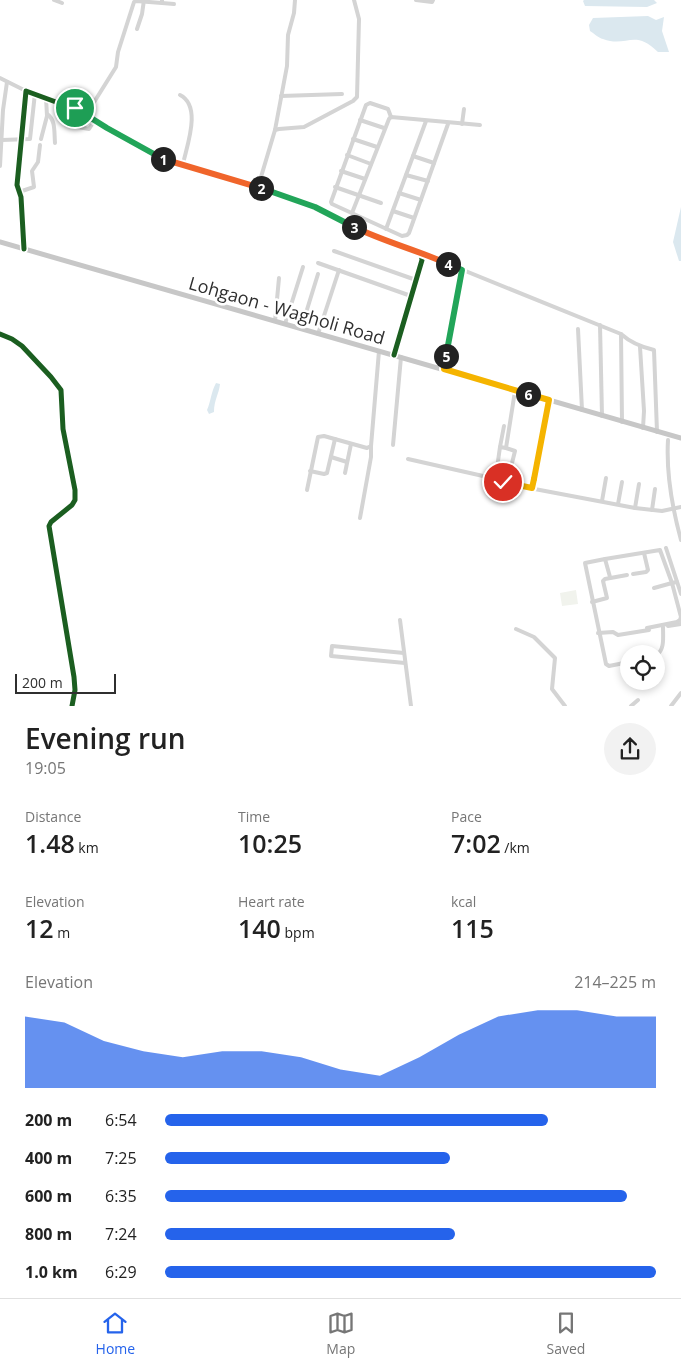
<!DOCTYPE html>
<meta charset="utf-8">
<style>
:root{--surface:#fff;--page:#f2f2f2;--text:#222;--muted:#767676;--line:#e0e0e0;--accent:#2563eb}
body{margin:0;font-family:"Open Sans",sans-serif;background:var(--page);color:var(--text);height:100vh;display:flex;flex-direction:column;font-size:19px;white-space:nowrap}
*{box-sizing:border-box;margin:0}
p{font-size:16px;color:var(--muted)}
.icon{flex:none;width:28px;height:28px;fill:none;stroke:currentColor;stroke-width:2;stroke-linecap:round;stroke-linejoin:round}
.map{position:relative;height:706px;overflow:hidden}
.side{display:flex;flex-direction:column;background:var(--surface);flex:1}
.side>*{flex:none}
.controls{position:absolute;left:620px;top:645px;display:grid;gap:10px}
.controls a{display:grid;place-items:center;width:45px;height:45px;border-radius:50%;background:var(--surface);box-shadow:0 2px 8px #0003;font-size:25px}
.scale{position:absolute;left:15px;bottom:12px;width:101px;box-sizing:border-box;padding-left:5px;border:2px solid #2f2f2f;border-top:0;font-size:14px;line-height:18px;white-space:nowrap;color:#2f2f2f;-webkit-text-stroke:4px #fff;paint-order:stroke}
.pin{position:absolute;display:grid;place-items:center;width:42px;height:42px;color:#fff;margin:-21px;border:2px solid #fff;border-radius:50%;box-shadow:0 1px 5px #0007}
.km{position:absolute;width:25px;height:25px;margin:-12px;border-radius:50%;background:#222;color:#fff;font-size:14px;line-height:25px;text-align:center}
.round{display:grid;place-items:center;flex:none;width:52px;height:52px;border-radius:26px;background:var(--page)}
.overview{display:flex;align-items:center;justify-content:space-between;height:85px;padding:0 25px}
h1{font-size:28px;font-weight:600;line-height:38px}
.metrics{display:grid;grid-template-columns:repeat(3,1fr);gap:8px;height:85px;padding:5px 25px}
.metrics div{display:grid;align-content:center}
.metrics b{font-size:25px;font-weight:600}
.metrics small{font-size:14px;font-weight:400}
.metrics p{font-size:14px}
.chart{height:140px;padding:10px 25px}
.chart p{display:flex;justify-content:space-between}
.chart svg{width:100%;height:90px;margin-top:5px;fill:var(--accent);opacity:.7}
ul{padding:0 25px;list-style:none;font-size:16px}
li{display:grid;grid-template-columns:80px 60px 1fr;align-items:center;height:38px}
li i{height:12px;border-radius:6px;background:var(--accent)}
.tab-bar{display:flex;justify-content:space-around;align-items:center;height:70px;border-top:1px solid var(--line);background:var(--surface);font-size:14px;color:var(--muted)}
.tab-bar a{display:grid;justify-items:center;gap:2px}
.tab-bar .current{color:var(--accent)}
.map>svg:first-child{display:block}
</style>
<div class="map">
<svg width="681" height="706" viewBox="0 0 681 706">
<rect width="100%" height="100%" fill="#fff"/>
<path fill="#f1f3ed" d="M576 590 578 604 562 606 560 593Z"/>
<g fill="#dbe8ef">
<path d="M584 0H654L657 3 647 7 585 6 583 1Z"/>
<path d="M648 16 656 20 664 17 662 31 669 52H658C634 28 627 48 603 39 598 38 594 33 590 31L589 25 593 18Z"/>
<path d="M681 207V261H679L673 242Z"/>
<path d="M216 383 220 384C219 394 214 400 214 412L209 414 207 410C211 401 211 392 216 383Z"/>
</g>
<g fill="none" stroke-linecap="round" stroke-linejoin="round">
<g stroke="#d4d4d4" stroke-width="4">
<path d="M54 0 62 3"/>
<path d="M416 0 432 2 433 0"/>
<path d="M162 3 174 4"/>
<path d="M137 29 142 14 144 0"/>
<path d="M0 78 26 91"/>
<path d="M180 95C202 106 187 145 183 164"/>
<path d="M281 96 342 94"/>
<path d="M47 114C56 120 54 132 55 143"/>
<path d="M86 115 116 67 118 52 134 2 136 1 162 3V0"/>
<path d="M391 117 388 109 370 103 366 105 331 202 332 204 402 236 407 235 409 233 448 124"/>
<path d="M360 120 384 128"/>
<path d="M462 124 464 109"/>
<path d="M78 127 89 129 95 120"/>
<path d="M275 130 279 129 304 127 353 101 357 97 359 19 354 0"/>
<path d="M41 139 47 116 46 97"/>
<path d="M353 139 377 147"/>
<path d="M2 140 30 139 35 93"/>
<path d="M347 155 371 164"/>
<path d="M413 156 434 163"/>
<path d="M0 166 3 110 7 82"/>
<path d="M341 171 365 179"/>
<path d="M406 175 428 181"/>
<path d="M258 187 275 130 287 66 288 35 294 13 295 0"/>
<path d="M335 187 381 203"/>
<path d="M19 192 34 187 32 171 38 162 40 145"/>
<path d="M399 193 421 200"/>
<path d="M393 211 414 218"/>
<path d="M352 213 389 119 391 117 480 125"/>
<path d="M386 229 426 121"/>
<path d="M24 249 21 197 17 185 26 91 75 109 107 128 164 159 284 195 332 214 370 235 419 251 421 253 422 260 394 355"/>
<path d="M334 251 416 280"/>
<path d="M421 253 621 334C631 343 641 347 654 350L657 432"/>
<path d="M318 263 411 296"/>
<path d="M275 321 279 278"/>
<path d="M285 324 303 267"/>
<path d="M600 325 602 416"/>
<path d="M301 329 318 274"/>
<path d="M578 329 582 410"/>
<path d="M0 334 12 339 22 346 51 377 61 390 63 429 75 490V500L72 505 51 522 49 526 74 677 75 690 72 706"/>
<path d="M318 334 339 270"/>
<path d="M621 334 622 422"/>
<path d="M640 347 644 411 643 428"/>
<path d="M444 369 462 270"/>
<path d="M668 440C666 474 672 507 681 540"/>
<path d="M393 445 401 357"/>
<path d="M500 447 504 426"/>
<path d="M506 448 515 451 509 475"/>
<path d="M331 457 347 462"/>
<path d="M408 459 483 476 524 487 635 508 662 511 681 507"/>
<path d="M497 468 500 447 506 448 515 391"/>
<path d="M310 471 324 474 327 473 335 439"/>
<path d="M345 473 351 444"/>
<path d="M532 488 549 400"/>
<path d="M307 490 318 437 324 436 367 448 371 446 379 351"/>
<path d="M602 501 606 478"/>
<path d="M618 504 622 482"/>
<path d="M635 508 639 484"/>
<path d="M652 510 655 489"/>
<path d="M360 518 371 457V446"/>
<path d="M666 548 681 594"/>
<path d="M605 559 660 550 672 583 677 582"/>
<path d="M633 574 646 572 648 570 644 553"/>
<path d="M610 577 605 559 585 563 606 664 609 666 629 662"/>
<path d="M592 602 607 598 603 581 605 579 627 575"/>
<path d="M400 620 411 706"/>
<path d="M668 626 681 624"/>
<path d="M647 628 677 622 680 620 681 617 672 583 654 588"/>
<path d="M516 629 534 637 555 658 552 689 565 706"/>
<path d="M598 633 613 632 618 635 649 630"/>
<path d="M404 653 332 646 331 656 405 663"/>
<path d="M656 656C665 649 663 638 663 627"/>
<path d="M631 706 638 700"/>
<path d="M671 706 681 693"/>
</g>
<path stroke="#c7c7c7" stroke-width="5" d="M0 242 681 438"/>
<g stroke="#fff" stroke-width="8">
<g id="cycleway">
<path d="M24 249 21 197 17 185 26 91 75 109 107 128 164 159 284 195 332 214 370 235 419 251 421 253 422 260 394 355"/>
<path d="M0 334 12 339 22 346 51 377 61 390 63 429 75 490V500L72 505 51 522 49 526 74 677 75 690 72 706"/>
</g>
</g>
<use href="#cycleway" stroke="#1b5e20" stroke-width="5"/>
</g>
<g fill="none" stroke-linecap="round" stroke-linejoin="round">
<g stroke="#fff" stroke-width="10">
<path id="split-1" d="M75 108 107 128 163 159"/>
</g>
<g stroke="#fff" stroke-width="10">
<path id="split-2" d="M163 159 261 188"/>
</g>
<g stroke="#fff" stroke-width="10">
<path id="split-3" d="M261 188 315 207 354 227"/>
</g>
<g stroke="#fff" stroke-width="10">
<path id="split-4" d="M354 227C385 242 417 250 448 264"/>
</g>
<g stroke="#fff" stroke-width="10">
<path id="split-5" d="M446 356 462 270 448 264"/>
</g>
<g stroke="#fff" stroke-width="10">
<path id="split-6" d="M446 356 444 369 528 394"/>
</g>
<g stroke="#fff" stroke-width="10">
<path id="split-7" d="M528 394 549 400 534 479"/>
</g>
<g stroke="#fff" stroke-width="10">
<path id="split-8" d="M503 482 532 488 534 479"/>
</g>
<use href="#split-1" stroke="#22a559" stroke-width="6"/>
<use href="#split-2" stroke="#f0652b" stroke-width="6"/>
<use href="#split-3" stroke="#22a559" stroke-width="6"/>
<use href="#split-4" stroke="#f0652b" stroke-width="6"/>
<use href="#split-5" stroke="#22a559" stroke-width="6"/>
<use href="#split-6" stroke="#f5b400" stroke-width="6"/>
<use href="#split-7" stroke="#f5b400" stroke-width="6"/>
<use href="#split-8" stroke="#f5b400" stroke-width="6"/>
</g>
<g text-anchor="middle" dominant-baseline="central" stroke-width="5" stroke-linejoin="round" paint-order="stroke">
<g font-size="18" fill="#2f2f2f" stroke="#fff">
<text transform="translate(287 310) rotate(16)">Lohgaon - Wagholi Road</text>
</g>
</g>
</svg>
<div class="controls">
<a><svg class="icon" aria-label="locate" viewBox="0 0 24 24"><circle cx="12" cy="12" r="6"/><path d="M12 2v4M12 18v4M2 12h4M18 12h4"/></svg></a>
</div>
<div class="scale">200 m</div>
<div class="pin" style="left:75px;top:108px;background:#1e9e55"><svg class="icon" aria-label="arrive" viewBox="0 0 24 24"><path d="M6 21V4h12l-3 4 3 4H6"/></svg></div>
<div class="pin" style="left:503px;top:482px;background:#d93025"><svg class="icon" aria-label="check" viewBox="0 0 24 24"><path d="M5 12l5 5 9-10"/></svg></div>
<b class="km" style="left:163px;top:159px">1</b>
<b class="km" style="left:261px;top:188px">2</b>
<b class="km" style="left:354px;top:227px">3</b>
<b class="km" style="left:448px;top:264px">4</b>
<b class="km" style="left:446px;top:356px">5</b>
<b class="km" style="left:528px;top:394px">6</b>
</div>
<section class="side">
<div class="overview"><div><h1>Evening run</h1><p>19:05</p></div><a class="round"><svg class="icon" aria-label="share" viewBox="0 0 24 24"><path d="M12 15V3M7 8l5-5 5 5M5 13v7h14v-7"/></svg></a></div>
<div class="metrics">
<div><p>Distance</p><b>1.48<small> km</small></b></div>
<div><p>Time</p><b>10:25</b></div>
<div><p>Pace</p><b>7:02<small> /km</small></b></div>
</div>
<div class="metrics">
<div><p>Elevation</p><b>12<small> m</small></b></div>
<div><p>Heart rate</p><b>140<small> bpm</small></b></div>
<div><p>kcal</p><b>115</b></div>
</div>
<div class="chart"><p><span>Elevation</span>214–225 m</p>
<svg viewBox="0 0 160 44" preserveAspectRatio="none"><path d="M0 44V9L10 12L20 21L30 26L40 29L50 26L60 26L70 29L80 35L90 38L100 29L110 18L120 9L130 6L140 6L150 9L160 9V44z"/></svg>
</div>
<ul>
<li><b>200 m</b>6:54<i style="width:78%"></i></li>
<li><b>400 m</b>7:25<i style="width:58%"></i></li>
<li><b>600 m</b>6:35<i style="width:94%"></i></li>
<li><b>800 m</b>7:24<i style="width:59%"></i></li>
<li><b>1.0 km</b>6:29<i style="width:100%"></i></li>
</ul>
</section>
<nav class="tab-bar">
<a class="current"><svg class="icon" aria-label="home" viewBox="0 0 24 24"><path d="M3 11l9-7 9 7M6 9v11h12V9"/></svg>Home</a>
<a><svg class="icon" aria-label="map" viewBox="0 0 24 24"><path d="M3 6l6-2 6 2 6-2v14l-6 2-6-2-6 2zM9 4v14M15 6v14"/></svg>Map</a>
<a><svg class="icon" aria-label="saved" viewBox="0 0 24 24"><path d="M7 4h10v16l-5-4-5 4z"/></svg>Saved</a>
</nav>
